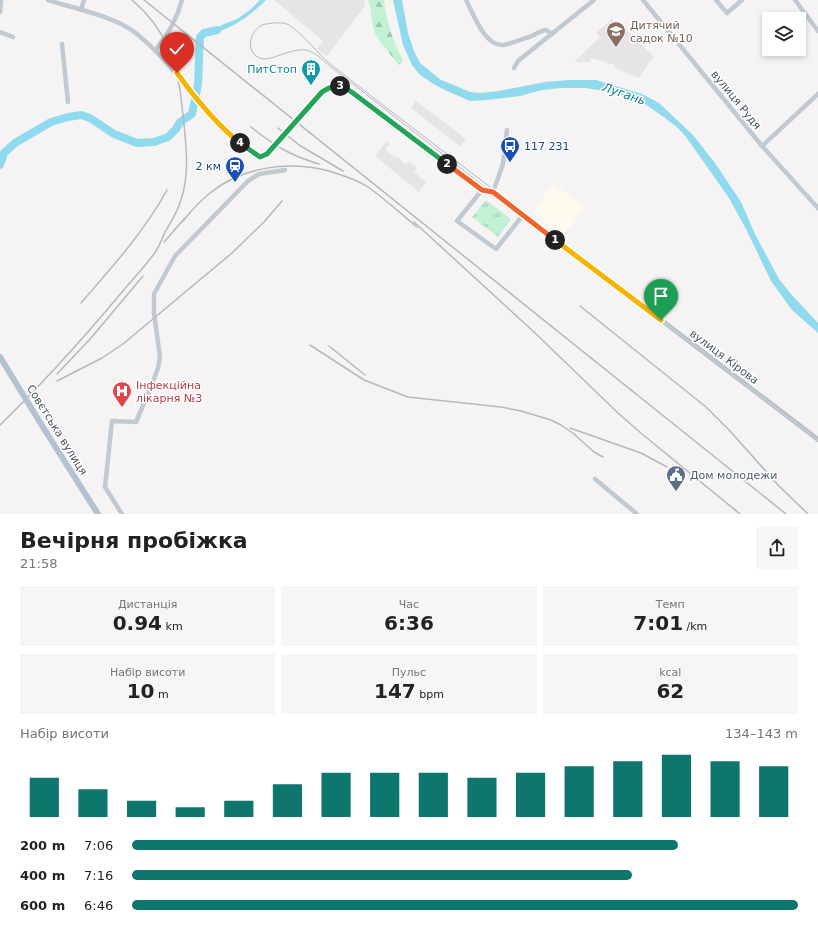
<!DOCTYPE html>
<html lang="uk">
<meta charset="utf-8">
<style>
:root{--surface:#fff;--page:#f6f6f6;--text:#222;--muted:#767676;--accent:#0f766e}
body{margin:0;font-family:"DejaVu Sans",sans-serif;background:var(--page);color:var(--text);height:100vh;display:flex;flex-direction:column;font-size:15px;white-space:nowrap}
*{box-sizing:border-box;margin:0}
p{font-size:13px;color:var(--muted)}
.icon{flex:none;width:22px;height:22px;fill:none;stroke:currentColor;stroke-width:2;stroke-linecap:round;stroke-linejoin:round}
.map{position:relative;height:514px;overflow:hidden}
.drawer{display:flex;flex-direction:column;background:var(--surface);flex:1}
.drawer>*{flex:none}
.buttons{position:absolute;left:762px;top:12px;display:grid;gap:8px}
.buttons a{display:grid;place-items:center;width:44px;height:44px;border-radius:0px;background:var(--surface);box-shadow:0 2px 6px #0003;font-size:20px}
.pin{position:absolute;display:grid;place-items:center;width:34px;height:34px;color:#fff;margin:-41px -17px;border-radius:50% 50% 50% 0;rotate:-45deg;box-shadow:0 0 4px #0007}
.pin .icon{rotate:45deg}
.km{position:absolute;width:20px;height:20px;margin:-10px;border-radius:50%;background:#222;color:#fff;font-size:11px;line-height:20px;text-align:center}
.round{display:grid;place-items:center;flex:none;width:42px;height:42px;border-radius:0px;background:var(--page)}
.head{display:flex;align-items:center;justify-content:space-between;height:68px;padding:0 20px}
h1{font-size:22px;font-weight:800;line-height:30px}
.stats{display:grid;grid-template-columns:repeat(3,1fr);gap:6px;height:68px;padding:4px 20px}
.stats div{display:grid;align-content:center;border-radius:0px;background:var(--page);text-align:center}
.stats b{font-size:20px;font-weight:800}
.stats small{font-size:11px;font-weight:400}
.stats p{font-size:11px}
.chart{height:112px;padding:8px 20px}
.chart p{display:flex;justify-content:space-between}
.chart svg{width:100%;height:72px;margin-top:4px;stroke:var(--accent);stroke-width:6}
ul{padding:0 20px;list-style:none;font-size:13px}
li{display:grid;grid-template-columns:64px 48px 1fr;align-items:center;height:30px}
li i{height:10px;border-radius:5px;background:var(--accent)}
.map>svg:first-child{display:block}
</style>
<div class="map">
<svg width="818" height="514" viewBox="0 0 818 514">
<defs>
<pattern id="forest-firs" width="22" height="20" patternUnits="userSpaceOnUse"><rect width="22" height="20" fill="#c3f1d5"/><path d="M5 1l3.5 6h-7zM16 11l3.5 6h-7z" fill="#a0c6b0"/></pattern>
<pattern id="park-tufts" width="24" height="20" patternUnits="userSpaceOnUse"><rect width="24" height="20" fill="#c3f1d5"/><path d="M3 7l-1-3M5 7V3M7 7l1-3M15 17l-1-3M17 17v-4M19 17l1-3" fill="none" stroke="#a0c6b0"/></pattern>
</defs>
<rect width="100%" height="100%" fill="#f5f3f3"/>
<path fill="#fdf9ef" d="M553 183 586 207 563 236 533 213Z"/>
<g fill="#e6e4e5">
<path d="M274 0H364L365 6 327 56 317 49 323 41Z"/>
<path d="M613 18V26L620 28 622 26 654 57 648 64 639 78 615 68V65L591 58 590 62H574L600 37 596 33Z"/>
<path d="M416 101 466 139 460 146 411 108Z"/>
<path d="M387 141 390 144 385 150 396 158 397 156 406 165 409 161 417 167 414 172 426 182 419 192 375 156Z"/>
</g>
<path fill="url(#forest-firs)" d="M368 0H384C386 21 393 41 403 60L399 65C393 57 377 40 374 31 371 21 372 10 368 0Z"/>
<path fill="url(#park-tufts)" d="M486 200 511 219 498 237 472 217Z"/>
<g fill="#90daee">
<path d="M260 0H266C249 17 230 30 207 35V31L213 30 224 24 237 19 250 10Z"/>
<path d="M393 0H402L408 33 414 51 420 63 441 80 456 86 470 92 481 93 499 91 545 82 569 80H596L642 94 659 103 693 135 715 163 741 202 755 234 779 279 791 294 818 323V333L792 310 771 281 747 231 729 198 686 137 677 127 665 118 645 104 619 94 586 88H561L542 90 520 96 487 100 470 101 447 91 435 85 420 75 412 65 403 45Z"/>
</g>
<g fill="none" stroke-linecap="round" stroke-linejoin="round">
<path stroke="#90daee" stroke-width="8" d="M0 165 4 153 15 143 51 122 68 117 81 115 90 118 114 134 137 143 154 142 168 137 176 129 180 122 192 114 198 84 200 37 204 33 217 30"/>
<g stroke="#c1cad2" stroke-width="4.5">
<path d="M48 0C73 8 112 16 133 31 181 67 207 127 260 157L267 154 322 92 336 86 344 87 482 190 493 192 818 439"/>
<path d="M466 0C473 13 484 45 502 45 508 45 522 39 529 37 535 35 539 31 546 30L552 34"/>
<path d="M643 0 762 146 818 208"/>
<path d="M716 0 727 13 742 0"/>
<path d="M795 0 818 31"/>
<path d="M81 10 84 0"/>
<path d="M0 12 1 0"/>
<path d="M0 32 13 37"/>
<path d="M62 44 68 102"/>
<path d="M155 51C167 36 177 19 182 0"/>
<path d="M514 68 518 61 594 0"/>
<path d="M762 146 818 94"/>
<path d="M482 190 457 221 496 249 523 215"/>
<path d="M493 192 503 164 507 130"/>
<path d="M595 479 637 514"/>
<path d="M122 514 105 487 112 421 136 422 151 387 158 368 160 357 154 313V294L175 256 248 181 259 174 285 170"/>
</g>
<path stroke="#b3c2d1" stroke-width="6" d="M46 432 98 514"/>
<path stroke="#b5b8bd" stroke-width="1" d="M818 438 375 99C360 87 344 75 329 63 319 54 298 29 287 24 280 22 273 23 266 24 251 26 243 52 260 58 265 60 272 58 277 56 307 46 308 47 331 67L522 216 818 442"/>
<g stroke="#b5b8bd" stroke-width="1.5">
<path d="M144 0 786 514"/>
<path d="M251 127C275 146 289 155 319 164"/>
<path d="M278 128 299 145 343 171"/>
<path d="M183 221C191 211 200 201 210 193 242 167 287 161 325 170 339 174 356 179 368 187 385 199 401 214 417 227"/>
<path d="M414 222 534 332 618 413 642 434 740 514"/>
<path d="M164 242 185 218"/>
<path d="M81 303C112 267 144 232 167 190"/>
<path d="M580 306 706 407 730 431 778 485 808 514"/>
<path d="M310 345 364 380 408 397 501 407 521 411 551 420 561 425 574 434 594 452 603 457"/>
<path d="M329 346 365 375"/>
<path d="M57 374 91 338 143 276"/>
<path d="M57 381 102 358 123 344 232 253 264 222 282 201"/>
<path d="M0 425C41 385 80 342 117 298 129 283 143 269 154 254 159 247 162 239 165 232 171 222 178 211 181 200 191 171 185 136 182 106 178 63 166 29 132 0"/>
<path d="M570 428 641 453 667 467"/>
</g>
<path stroke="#b3c2d1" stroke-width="6" d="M0 357 46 432"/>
</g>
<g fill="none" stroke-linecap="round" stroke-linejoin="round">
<g stroke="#fff" stroke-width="8">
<path id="split-1" d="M555 240 661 320"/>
</g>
<g stroke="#fff" stroke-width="8">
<path id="split-2" d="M447 164 482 190 493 192 555 240"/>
</g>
<g stroke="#fff" stroke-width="8">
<path id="split-3" d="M340 86 344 87 353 93 447 164"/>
</g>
<g stroke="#fff" stroke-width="8">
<path id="split-4" d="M240 143 260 157 267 154 322 92 329 88 340 86"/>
</g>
<g stroke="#fff" stroke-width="8">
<path id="split-5" d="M177 73C195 98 216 124 240 143"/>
</g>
<use href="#split-1" stroke="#f5b400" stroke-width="5"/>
<use href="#split-2" stroke="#f0652b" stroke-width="5"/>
<use href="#split-3" stroke="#22a559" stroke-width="5"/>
<use href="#split-4" stroke="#22a559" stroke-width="5"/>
<use href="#split-5" stroke="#f5b400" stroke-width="5"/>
</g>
<defs>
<g id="school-pin" transform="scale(1)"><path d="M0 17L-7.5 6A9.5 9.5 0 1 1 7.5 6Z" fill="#8d6e63" stroke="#fff"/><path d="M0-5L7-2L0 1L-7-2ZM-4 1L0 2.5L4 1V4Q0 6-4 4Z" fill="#fff"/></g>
<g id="building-pin" transform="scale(1)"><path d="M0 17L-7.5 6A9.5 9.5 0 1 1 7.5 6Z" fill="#0f9aa8" stroke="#fff"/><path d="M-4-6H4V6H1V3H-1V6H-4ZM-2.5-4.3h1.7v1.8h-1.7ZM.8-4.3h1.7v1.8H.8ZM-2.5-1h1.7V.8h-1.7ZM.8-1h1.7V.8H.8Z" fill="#fff"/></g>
<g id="bus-pin" transform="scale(1)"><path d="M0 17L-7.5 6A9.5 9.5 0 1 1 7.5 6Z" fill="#1a4fb4" stroke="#fff"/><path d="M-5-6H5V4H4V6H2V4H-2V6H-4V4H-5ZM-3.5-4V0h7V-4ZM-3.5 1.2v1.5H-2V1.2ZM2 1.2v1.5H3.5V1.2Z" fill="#fff"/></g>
<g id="station-pin" transform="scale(1)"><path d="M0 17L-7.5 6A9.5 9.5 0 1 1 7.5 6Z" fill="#1a4fb4" stroke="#fff"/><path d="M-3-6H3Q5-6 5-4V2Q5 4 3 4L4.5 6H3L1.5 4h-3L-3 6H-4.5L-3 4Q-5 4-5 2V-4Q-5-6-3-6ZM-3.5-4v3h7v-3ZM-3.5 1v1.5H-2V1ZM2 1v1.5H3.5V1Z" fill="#fff"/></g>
<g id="hospital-pin" transform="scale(1)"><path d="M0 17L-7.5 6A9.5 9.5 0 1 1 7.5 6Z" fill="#e0444e" stroke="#fff"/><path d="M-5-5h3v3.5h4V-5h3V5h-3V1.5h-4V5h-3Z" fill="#fff"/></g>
<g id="civic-pin" transform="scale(1)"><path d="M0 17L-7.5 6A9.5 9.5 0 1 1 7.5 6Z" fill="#5c6f8a" stroke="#fff"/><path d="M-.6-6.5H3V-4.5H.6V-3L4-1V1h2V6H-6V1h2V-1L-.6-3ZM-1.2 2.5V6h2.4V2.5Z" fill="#fff"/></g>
</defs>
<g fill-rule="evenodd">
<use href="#school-pin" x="616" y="31"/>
<use href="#building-pin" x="311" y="69"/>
<use href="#bus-pin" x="510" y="146"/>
<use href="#station-pin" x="235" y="166"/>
<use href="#hospital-pin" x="122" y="391"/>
<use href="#civic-pin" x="676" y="475"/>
</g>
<g text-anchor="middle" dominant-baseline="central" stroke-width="3" stroke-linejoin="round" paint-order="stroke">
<g font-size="11" fill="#785e54" stroke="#fff" text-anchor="start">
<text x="630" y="25">Дитячий<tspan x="630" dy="13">садок №10</tspan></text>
</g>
<g font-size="11" fill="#0d838f" stroke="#fff" text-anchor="end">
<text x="297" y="69">ПитСтоп</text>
</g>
<g font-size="11" fill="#4a5661" stroke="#fff">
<text transform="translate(736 100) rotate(51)">вулиця Рудя</text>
<text transform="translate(724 357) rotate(37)">вулиця Кірова</text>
<text transform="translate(57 430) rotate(58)">Совєтська вулиця</text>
</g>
<g font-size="11" fill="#164399" stroke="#fff" text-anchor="start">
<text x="524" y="146">117 231</text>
<text x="221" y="166" text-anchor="end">2 км</text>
</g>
<g font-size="11" fill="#be3a42" stroke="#fff" text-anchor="start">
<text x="136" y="385">Інфекційна<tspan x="136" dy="13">лікарня №3</tspan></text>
</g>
<g font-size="11" fill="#4e5e75" stroke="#fff" text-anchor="start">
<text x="690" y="475">Дом молодежи</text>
</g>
<g font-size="12" font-style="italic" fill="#0c7c9b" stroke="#fff">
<text transform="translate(624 94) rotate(19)">Лугань</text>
</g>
</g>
</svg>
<div class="buttons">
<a><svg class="icon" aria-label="layers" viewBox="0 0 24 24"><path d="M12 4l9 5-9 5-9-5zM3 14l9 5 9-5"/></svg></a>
</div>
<div class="pin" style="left:661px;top:320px;background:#1e9e55"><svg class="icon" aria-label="arrive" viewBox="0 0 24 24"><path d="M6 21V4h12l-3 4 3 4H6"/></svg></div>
<div class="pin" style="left:177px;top:73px;background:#d93025"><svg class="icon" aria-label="check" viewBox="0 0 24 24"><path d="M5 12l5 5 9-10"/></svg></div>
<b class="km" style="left:555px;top:240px">1</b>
<b class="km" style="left:447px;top:164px">2</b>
<b class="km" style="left:340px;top:86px">3</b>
<b class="km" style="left:240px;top:143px">4</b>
</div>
<section class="drawer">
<div class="head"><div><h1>Вечірня пробіжка</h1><p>21:58</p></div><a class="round"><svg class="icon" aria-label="share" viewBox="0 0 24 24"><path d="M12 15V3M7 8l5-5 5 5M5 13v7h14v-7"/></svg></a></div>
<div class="stats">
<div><p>Дистанція</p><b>0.94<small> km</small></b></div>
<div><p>Час</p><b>6:36</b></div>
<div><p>Темп</p><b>7:01<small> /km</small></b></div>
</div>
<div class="stats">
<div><p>Набір висоти</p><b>10<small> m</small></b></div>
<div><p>Пульс</p><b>147<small> bpm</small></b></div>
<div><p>kcal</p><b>62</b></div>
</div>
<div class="chart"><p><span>Набір висоти</span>134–143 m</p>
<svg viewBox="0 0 160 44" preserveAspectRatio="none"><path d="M5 44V20M15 44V27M25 44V34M35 44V38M45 44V34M55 44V24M65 44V17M75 44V17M85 44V17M95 44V20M105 44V17M115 44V13M125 44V10M135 44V6M145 44V10M155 44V13"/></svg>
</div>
<ul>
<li><b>200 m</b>7:06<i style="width:82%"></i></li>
<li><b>400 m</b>7:16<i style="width:75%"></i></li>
<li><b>600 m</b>6:46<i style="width:100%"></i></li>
</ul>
</section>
